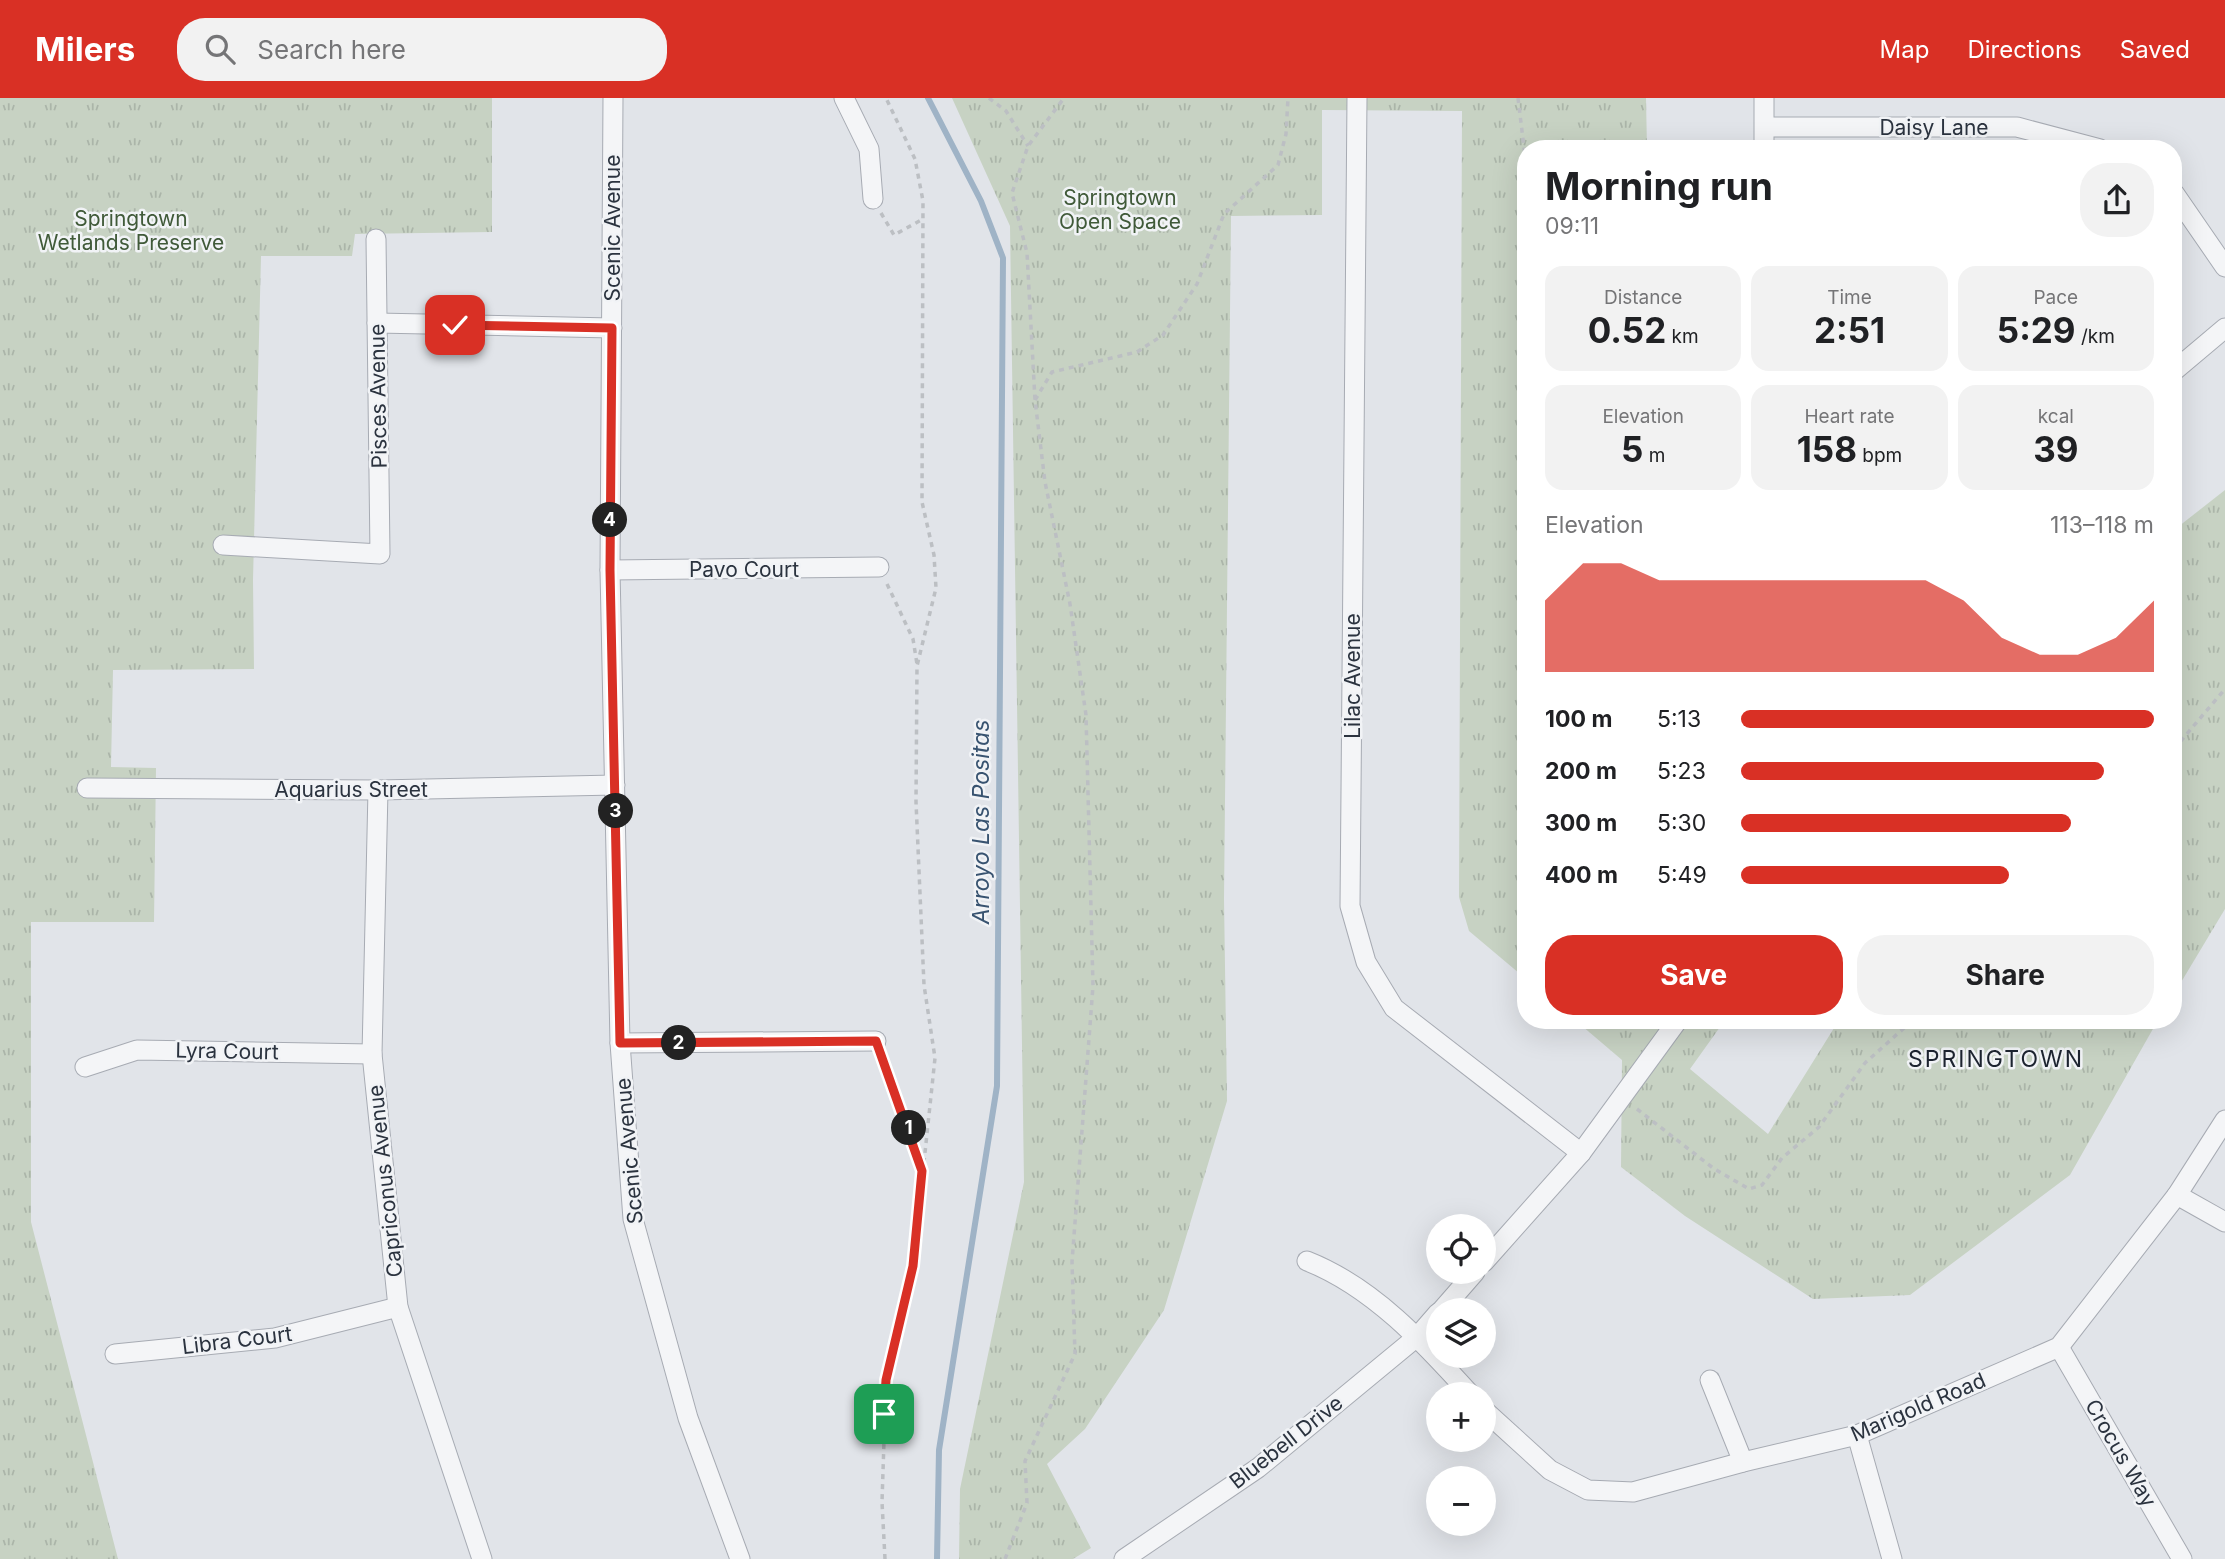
<!DOCTYPE html>
<meta charset="utf-8">
<style>
:root{--surface:#fff;--page:#f2f2f2;--text:#202124;--muted:#757577;--accent:#d93025}
body{margin:0;font-family:Inter,sans-serif;background:var(--page);color:var(--text);height:100vh;display:flex;flex-direction:column;font-size:26px;white-space:nowrap}
*{box-sizing:border-box;margin:0}
p{font-size:23px;color:var(--muted)}
.icon{flex:none;width:38px;height:38px;fill:none;stroke:currentColor;stroke-width:2;stroke-linecap:round;stroke-linejoin:round}
.map{position:relative;flex:1;overflow:hidden}
.details{position:absolute;left:1517px;top:42px;width:665px;height:889px;display:flex;flex-direction:column;background:var(--surface);border-radius:28px;box-shadow:0 7px 28px #0002}
.details>*{flex:none}
.controls{position:absolute;left:1426px;top:1116px;display:grid;gap:14px}
.controls a{display:grid;place-items:center;width:70px;height:70px;border-radius:50%;background:var(--surface);box-shadow:0 7px 28px #0002;font-size:35px}
.pin{position:absolute;display:grid;place-items:center;width:60px;height:60px;color:#fff;margin:-30px;border-radius:14px;box-shadow:0 4px 10px #0006}
.km{position:absolute;width:35px;height:35px;margin:-18px;border-radius:50%;background:#222;color:#fff;font-size:19px;line-height:35px;text-align:center}
.round{display:grid;place-items:center;flex:none;width:74px;height:74px;border-radius:28px;background:var(--page)}
.head{display:flex;align-items:center;justify-content:space-between;height:119px;padding:0 28px}
h1{font-size:38px;font-weight:700;line-height:52px}
.figures{display:grid;grid-template-columns:repeat(3,1fr);gap:10px;height:119px;padding:7px 28px}
.figures div{display:grid;align-content:center;border-radius:18px;background:var(--page);text-align:center}
.figures b{font-size:35px;font-weight:700}
.figures small{font-size:19px;font-weight:400}
.figures p{font-size:19px}
.chart{height:196px;padding:14px 28px}
.chart p{display:flex;justify-content:space-between}
.chart svg{width:100%;height:126px;margin-top:7px;fill:var(--accent);opacity:.7}
.action{display:flex;gap:14px;margin-top:auto;padding:14px 28px}
.action a{flex:1;height:80px;border-radius:28px;background:var(--accent);color:#fff;font-size:28px;font-weight:700;line-height:80px;text-align:center}
.action a+a{background:var(--page);color:var(--text)}
ul{padding:0 28px;list-style:none;font-size:23px}
li{display:grid;grid-template-columns:112px 84px 1fr;align-items:center;height:52px}
li i{height:18px;border-radius:9px;background:var(--accent)}
header{display:flex;align-items:center;gap:42px;box-sizing:border-box;height:98px;padding:0 35px;background:var(--accent);color:#fff}
header strong{font-size:33px}
nav{display:flex;gap:38px;margin-inline-start:auto;font-size:24px}
.search{width:490px;height:63px;background:var(--page);display:flex;align-items:center;gap:18px;box-sizing:border-box;padding:0 24px;border-radius:28px;color:var(--muted);font-size:26px}
.map>svg:first-child{display:block}
</style>
<header>
<strong>Milers</strong>
<div class="search"><svg class="icon" aria-label="search" viewBox="0 0 24 24"><circle cx="10" cy="10" r="6"/><path d="M15 15l6 6"/></svg>Search here</div>
<nav><a>Map</a><a>Directions</a><a>Saved</a></nav>
</header>
<div class="map">
<svg width="2225" height="1461" viewBox="0 0 2225 1461">
<defs>
<pattern id="park-tufts" width="24" height="20" patternUnits="userSpaceOnUse" patternTransform="scale(1.75)"><rect width="24" height="20" fill="#c7d2c3"/><path d="M3 7l-1-3M5 7V3M7 7l1-3M15 17l-1-3M17 17v-4M19 17l1-3" fill="none" stroke="#abb5a9"/></pattern>
</defs>
<rect width="100%" height="100%" fill="#e1e4e9"/>
<g fill="url(#park-tufts)">
<path d="M0 0H492V134L355 136 352 158H261L253 482 254 571 113 572 111 669 156 670 154 824H31V1124L118 1461H0Z"/>
<path d="M952 0H1646L1647 51H1526V881L1469 833 1459 799 1462 13 1322 12V117L1231 118 1224 801 1227 1003 1164 1212 1085 1331 1047 1366 1091 1450 1073 1461H959L960 1391 1024 1084 1010 128Z"/>
<path d="M2225 392V811L2174 896V432Z"/>
<path d="M1575 922H1725L1690 971 1768 1036 1839 922H2158L2070 1077 1910 1197 1813 1201 1685 1118 1621 1069 1622 962Z"/>
</g>
<g fill="none" stroke-linecap="round" stroke-linejoin="round">
<path stroke="#9fb3c6" stroke-width="6" d="M928 0 981 103 1003 160 997 988 939 1352 937 1461"/>
<g stroke="#a7abb3" stroke-width="21">
<g id="minor">
<path d="M613 0 610 472 620 945 633 1121 688 1320 740 1461"/>
<path d="M844 0 869 51 873 101"/>
<path d="M1357 0 1350 808 1366 864 1394 910 1581 1055"/>
<path d="M1765 29H2017L2100 51"/>
<path d="M1764 51V0"/>
<path d="M2174 95 2225 169"/>
<path d="M377 225 612 230"/>
<path d="M2174 273 2225 230"/>
<path d="M223 447 380 456 376 141"/>
<path d="M610 472 879 469"/>
<path d="M87 690 378 692 615 687"/>
<path d="M378 692 372 956 398 1209 482 1461"/>
<path d="M620 945 876 943"/>
<path d="M85 969 137 952 372 956"/>
<path d="M2177 1097 2225 1124"/>
<path d="M1307 1163C1373 1189 1424 1245 1471 1297"/>
<path d="M1484 1164 1581 1055 1678 922"/>
<path d="M1441 1213 1475 1174"/>
<path d="M2059 1249 2182 1461"/>
<path d="M115 1256 275 1240 398 1209"/>
<path d="M1710 1282 1743 1364"/>
<path d="M1484 1312 1550 1372 1588 1392 1633 1394 1743 1364 1857 1337 2059 1249 2177 1097 2225 1022"/>
<path d="M1857 1337 1892 1461"/>
<path d="M1124 1461 1258 1370 1418 1238 1438 1215"/>
</g>
</g>
<g stroke="#bcbfc3" stroke-width="3.5" stroke-dasharray="5 5" stroke-linecap="butt">
<path d="M989 0 1006 13 1028 48"/>
<path d="M1518 0 1526 66"/>
<path d="M881 115 894 137 923 121"/>
<path d="M1035 302 1052 274 1137 254 1163 237 1197 186 1224 116 1278 67 1286 36 1288 0"/>
<path d="M887 486 913 541 917 566"/>
<path d="M2174 651 2225 591"/>
<path d="M883 959 922 1071"/>
<path d="M1637 1011 1713 1070 1749 1091 1762 1087 1782 1060 1819 1029 1865 965 1913 922"/>
<path d="M885 1461 882 1404 886 1282 913 1168 935 960 924 887 916 704 917 568 936 490 934 457 922 404 923 103 915 61 886 0"/>
<path d="M1005 1461 1027 1405 1025 1363 1075 1256 1072 1164 1093 888 1086 617 1070 506 1045 384 1035 302 1027 155 1012 95 1028 48 1064 0"/>
</g>
<use href="#minor" stroke="#f4f5f7" stroke-width="19"/>
</g>
<g fill="none" stroke-linecap="round" stroke-linejoin="round">
<g stroke="#fff" stroke-width="14">
<path id="route" d="M455 227 612 230 610 472 620 945 876 943 922 1073 913 1168 886 1282 884 1316"/>
</g>
<use href="#route" stroke="#d93025" stroke-width="9"/>
</g>
<g text-anchor="middle" dominant-baseline="central" stroke-width="5" stroke-linejoin="round" paint-order="stroke">
<g font-size="21" fill="#2b333f" stroke="#f1f3f6">
<text x="1934" y="29">Daisy Lane</text>
<text transform="translate(612 130) rotate(-90)">Scenic Avenue</text>
<text transform="translate(378 298) rotate(-91)">Pisces Avenue</text>
<text x="744" y="471">Pavo Court</text>
<text transform="translate(1352 578) rotate(-90)">Lilac Avenue</text>
<text x="351" y="691">Aquarius Street</text>
<text transform="translate(227 953) rotate(1)">Lyra Court</text>
<text transform="translate(629 1053) rotate(-95)">Scenic Avenue</text>
<text transform="translate(385 1083) rotate(-96)">Capriconus Avenue</text>
<text transform="translate(237 1242) rotate(-7)">Libra Court</text>
<text transform="translate(1918 1309) rotate(-23)">Marigold Road</text>
<text transform="translate(1286 1344) rotate(-38)">Bluebell Drive</text>
<text transform="translate(2121 1355) rotate(60)">Crocus Way</text>
</g>
<g font-size="21" fill="#405a39" stroke="#f1f3f6">
<text x="1120" y="99">Springtown<tspan x="1120" dy="24">Open Space</tspan></text>
<text x="131" y="120">Springtown<tspan x="131" dy="24">Wetlands Preserve</tspan></text>
</g>
<g font-size="23" font-style="italic" fill="#385370" stroke="#f1f3f6">
<text transform="translate(981 724) rotate(-90)">Arroyo Las Positas</text>
</g>
<g font-size="23" letter-spacing="2" fill="#1d2430" stroke="#f1f3f6">
<text x="1996" y="961">SPRINGTOWN</text>
</g>
</g>
</svg>
<div class="controls">
<a><svg class="icon" aria-label="locate" viewBox="0 0 24 24"><circle cx="12" cy="12" r="6"/><path d="M12 2v4M12 18v4M2 12h4M18 12h4"/></svg></a>
<a><svg class="icon" aria-label="layers" viewBox="0 0 24 24"><path d="M12 4l9 5-9 5-9-5zM3 14l9 5 9-5"/></svg></a>
<a>+</a>
<a>−</a>
</div>
<div class="pin" style="left:884px;top:1316px;background:#1e9e55"><svg class="icon" aria-label="arrive" viewBox="0 0 24 24"><path d="M6 21V4h12l-3 4 3 4H6"/></svg></div>
<div class="pin" style="left:455px;top:227px;background:#d93025"><svg class="icon" aria-label="check" viewBox="0 0 24 24"><path d="M5 12l5 5 9-10"/></svg></div>
<b class="km" style="left:909px;top:1030px">1</b>
<b class="km" style="left:679px;top:945px">2</b>
<b class="km" style="left:616px;top:713px">3</b>
<b class="km" style="left:610px;top:422px">4</b>
<section class="details">
<div class="head"><div><h1>Morning run</h1><p>09:11</p></div><a class="round"><svg class="icon" aria-label="share" viewBox="0 0 24 24"><path d="M12 15V3M7 8l5-5 5 5M5 13v7h14v-7"/></svg></a></div>
<div class="figures">
<div><p>Distance</p><b>0.52<small> km</small></b></div>
<div><p>Time</p><b>2:51</b></div>
<div><p>Pace</p><b>5:29<small> /km</small></b></div>
</div>
<div class="figures">
<div><p>Elevation</p><b>5<small> m</small></b></div>
<div><p>Heart rate</p><b>158<small> bpm</small></b></div>
<div><p>kcal</p><b>39</b></div>
</div>
<div class="chart"><p><span>Elevation</span>113–118 m</p>
<svg viewBox="0 0 160 44" preserveAspectRatio="none"><path d="M0 44V19L10 6L20 6L30 12L40 12L50 12L60 12L70 12L80 12L90 12L100 12L110 19L120 32L130 38L140 38L150 32L160 19V44z"/></svg>
</div>
<ul>
<li><b>100 m</b>5:13<i style="width:100%"></i></li>
<li><b>200 m</b>5:23<i style="width:88%"></i></li>
<li><b>300 m</b>5:30<i style="width:80%"></i></li>
<li><b>400 m</b>5:49<i style="width:65%"></i></li>
</ul>
<div class="action"><a>Save</a><a>Share</a></div>
</section>
</div>
